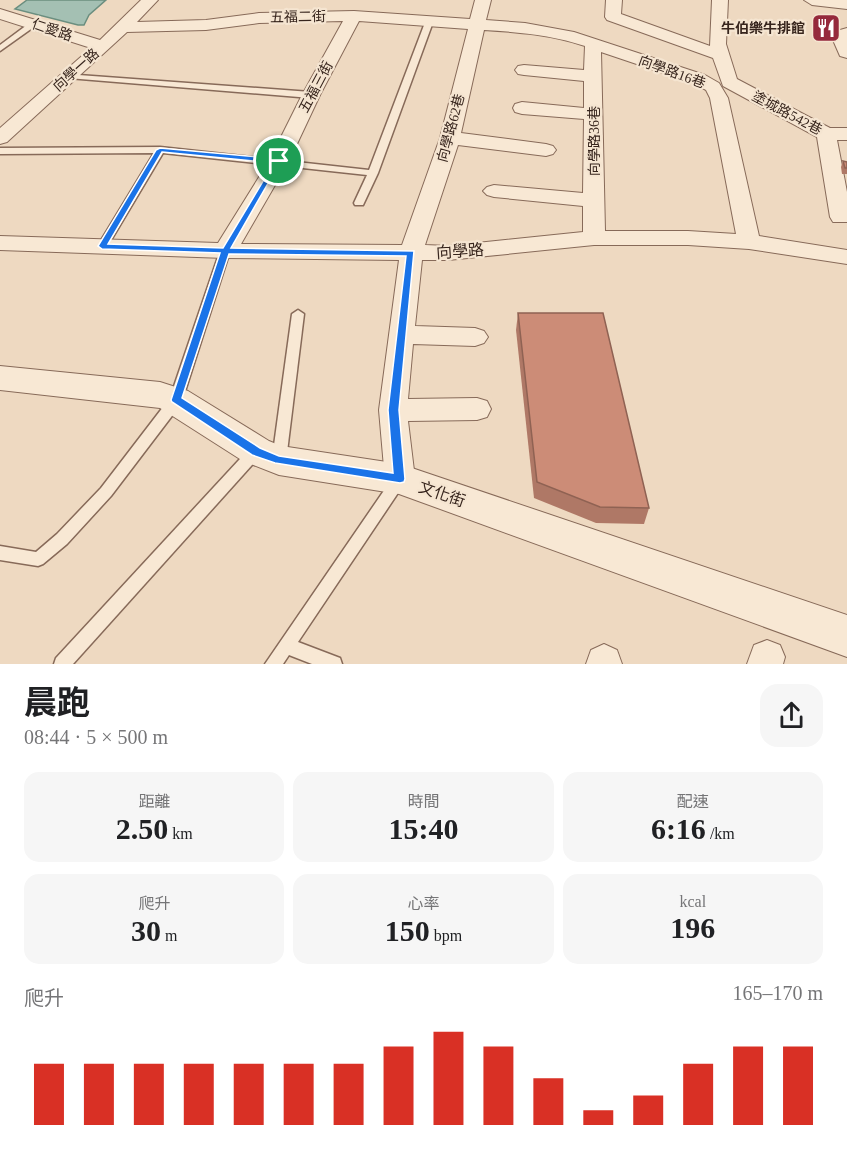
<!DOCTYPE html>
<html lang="zh-TW">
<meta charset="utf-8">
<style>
:root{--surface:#fff;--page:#f6f6f6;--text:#202124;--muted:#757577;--accent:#d93025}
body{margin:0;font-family:"Times New Roman","Noto Sans TC",serif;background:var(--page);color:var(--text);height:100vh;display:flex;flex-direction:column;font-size:22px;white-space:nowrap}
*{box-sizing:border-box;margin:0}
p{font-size:20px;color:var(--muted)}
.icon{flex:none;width:33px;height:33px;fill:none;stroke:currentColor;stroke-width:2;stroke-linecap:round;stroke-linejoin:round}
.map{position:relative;height:664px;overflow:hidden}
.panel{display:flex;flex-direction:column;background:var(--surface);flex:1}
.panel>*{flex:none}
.pin{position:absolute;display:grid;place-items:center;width:51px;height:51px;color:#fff;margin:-26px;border:3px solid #fff;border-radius:50%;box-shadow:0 2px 6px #0007}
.round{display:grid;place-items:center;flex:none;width:63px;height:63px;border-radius:18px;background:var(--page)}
.overview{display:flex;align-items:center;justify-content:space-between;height:102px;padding:0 24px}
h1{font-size:33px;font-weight:700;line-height:45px}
.metrics{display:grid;grid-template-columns:repeat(3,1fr);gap:9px;height:102px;padding:6px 24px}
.metrics div{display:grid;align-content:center;border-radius:15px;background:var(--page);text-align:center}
.metrics b{font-size:30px;font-weight:700}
.metrics small{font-size:16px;font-weight:400}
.metrics p{font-size:16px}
.chart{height:168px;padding:12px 24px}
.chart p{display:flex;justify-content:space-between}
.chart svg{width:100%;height:108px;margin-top:6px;stroke:var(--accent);stroke-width:6}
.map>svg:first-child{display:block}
</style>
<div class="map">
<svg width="847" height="664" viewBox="0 0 847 664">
<rect width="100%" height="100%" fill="#eed9c1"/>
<path fill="#a4c0b3" stroke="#6b8e7f" stroke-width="1.5" d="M27 0H106L89 15 84 25H78L15 9Z"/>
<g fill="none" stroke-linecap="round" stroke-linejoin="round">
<g stroke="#876a59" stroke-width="3">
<g id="service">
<path d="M426 20 433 22 378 173 363 205H355L354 203 367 175 163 153 107 247 102 250 97 247 154 153 0 154V148L160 147 369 170Z"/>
<path d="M31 22 38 24 0 51V45Z"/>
<path d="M65 74 311 92 315 95 311 98 68 78 64 76Z"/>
<path d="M225 248 230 251 181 404 111 496 67 544 43 564 38 566 0 560V546L36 552 57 534 101 488 170 398 220 251Z"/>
<path d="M298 310 304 314 286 460 284 464 279 466 274 464 272 460 292 314Z"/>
<path d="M256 445 261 447 263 451 261 455 73 664H54L56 658 251 447Z"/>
<path d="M399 474 404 476 406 480 404 484 298 642 340 658 342 664H312L289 655 283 664H265L394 476Z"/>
</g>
</g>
<g stroke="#876a59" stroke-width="2">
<g id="minor">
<path d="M141 0H158L137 22 206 20 259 13 354 11 470 19 475 0H491L486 20 525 23 574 32 705 75 719 83 728 98 759 236 847 250V264L749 249 688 245H594L448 260H422L415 326 475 328 484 331 488 337 484 343 475 346 413 344 408 399 477 398 487 401 491 409 487 417 477 420 408 421 415 479 411 488 400 492 389 488 385 479 379 410 399 260 225 258 0 250V236L218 243 269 161 302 95 343 21 259 23 206 30 127 32 7 142 0 144V128L91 48 0 19V9L100 40ZM359 21 468 29 440 138 402 245 241 244 289 161 320 95ZM484 30C518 32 552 35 585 46L584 70 524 65 518 66 515 70 518 74 524 75 584 81V108L522 102 515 104 513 108 515 112 522 114 584 119 583 193 494 185 487 187 483 191 487 195 494 197 583 206V232L448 246 425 245 458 145 546 156 553 154 556 150 553 146 546 144 461 133ZM601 52 693 83 706 90 710 98 736 234 688 231H605Z"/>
<path d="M606 0H622L621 14 710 46 712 0H728L726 44 737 79 830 128H847V140H837L847 192V222H833L830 217 817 137 723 86 713 58 607 20 605 17Z"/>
<path d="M804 0H847V9L812 5Z"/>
<path d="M767 640 780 645 785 657 783 664H747L754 645Z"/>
<path d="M604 644 617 650 622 664H586L591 650Z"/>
</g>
</g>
<g stroke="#876a59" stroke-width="2">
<g id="tertiary">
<path d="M847 28V58L840 56 833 40 840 30Z"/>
<path d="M0 366 160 382 188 391 269 441 281 446 400 464 847 615V657L399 494 279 475 243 461 160 408 0 390Z"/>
</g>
</g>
<use href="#service" fill="#f8e8d4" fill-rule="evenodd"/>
<use href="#minor" fill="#f8e8d4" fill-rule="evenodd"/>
<use href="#tertiary" fill="#f8e8d4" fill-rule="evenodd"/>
</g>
<g fill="#af7866">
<path d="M843 161 847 162V174H842L841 167Z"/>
<path d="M518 313 649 508 644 524 596 523 534 498 516 330Z"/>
</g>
<g fill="#cc8c77" stroke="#8f6253" stroke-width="1.5">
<path d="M843 161 847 162V168H845Z"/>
<path d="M518 313H603L649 508 600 507 537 482Z"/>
</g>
<path fill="#1a73e8" stroke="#fff" stroke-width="1.5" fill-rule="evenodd" d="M160 148 282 159 231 248 414 251 399 410 405 479 404 482 400 483 275 463 252 455 172 402 171 400 220 253 102 249 98 246 156 150ZM162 152 274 163 223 248 108 244ZM229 254 406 256 388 410 393 473 279 456 260 448 182 398Z"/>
<defs>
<g id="restaurant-square" transform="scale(1.5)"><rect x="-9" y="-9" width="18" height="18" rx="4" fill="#95293c" stroke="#f5e5d1"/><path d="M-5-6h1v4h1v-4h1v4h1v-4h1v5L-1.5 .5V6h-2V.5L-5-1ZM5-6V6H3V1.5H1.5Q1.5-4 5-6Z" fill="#fff"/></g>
</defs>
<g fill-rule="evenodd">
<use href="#restaurant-square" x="826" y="28"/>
</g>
<g text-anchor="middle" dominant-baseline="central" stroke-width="4.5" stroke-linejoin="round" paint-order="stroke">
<g font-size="14" fill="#37251d" stroke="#f5e5d1">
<text transform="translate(298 17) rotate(-1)">五福二街</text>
<text transform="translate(52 30) rotate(19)">仁愛路</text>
<text transform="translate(76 70) rotate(-42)">向學一路</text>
<text transform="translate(672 72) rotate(20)">向學路16巷</text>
<text transform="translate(316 87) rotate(-62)">五福三街</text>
<text transform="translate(787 113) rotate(28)">塗城路542巷</text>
<text transform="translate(451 128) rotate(-75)">向學路62巷</text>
<text transform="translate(594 141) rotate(-90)">向學路36巷</text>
</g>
<g font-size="14" font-weight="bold" fill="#37251d" stroke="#f5e5d1" text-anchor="end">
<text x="805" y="28">牛伯樂牛排館</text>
</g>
<g font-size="16" fill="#37251d" stroke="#f5e5d1">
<text transform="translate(460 251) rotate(-4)">向學路</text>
<text transform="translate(442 494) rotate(19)">文化街</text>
</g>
</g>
</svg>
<div class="pin" style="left:279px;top:161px;background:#1e9e55"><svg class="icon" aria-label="arrive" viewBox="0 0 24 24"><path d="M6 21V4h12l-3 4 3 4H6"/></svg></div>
</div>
<section class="panel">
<div class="overview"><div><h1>晨跑</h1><p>08:44 · 5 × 500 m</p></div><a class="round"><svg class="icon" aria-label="share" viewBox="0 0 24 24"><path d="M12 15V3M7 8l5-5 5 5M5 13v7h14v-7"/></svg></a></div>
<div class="metrics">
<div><p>距離</p><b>2.50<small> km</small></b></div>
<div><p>時間</p><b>15:40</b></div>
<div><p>配速</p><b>6:16<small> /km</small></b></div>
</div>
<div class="metrics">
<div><p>爬升</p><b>30<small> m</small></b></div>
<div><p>心率</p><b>150<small> bpm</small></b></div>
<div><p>kcal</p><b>196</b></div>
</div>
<div class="chart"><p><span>爬升</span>165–170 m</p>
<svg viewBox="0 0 160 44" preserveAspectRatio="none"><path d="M5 44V19M15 44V19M25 44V19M35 44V19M45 44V19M55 44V19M65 44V19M75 44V12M85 44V6M95 44V12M105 44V25M115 44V38M125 44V32M135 44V19M145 44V12M155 44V12"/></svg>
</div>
</section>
